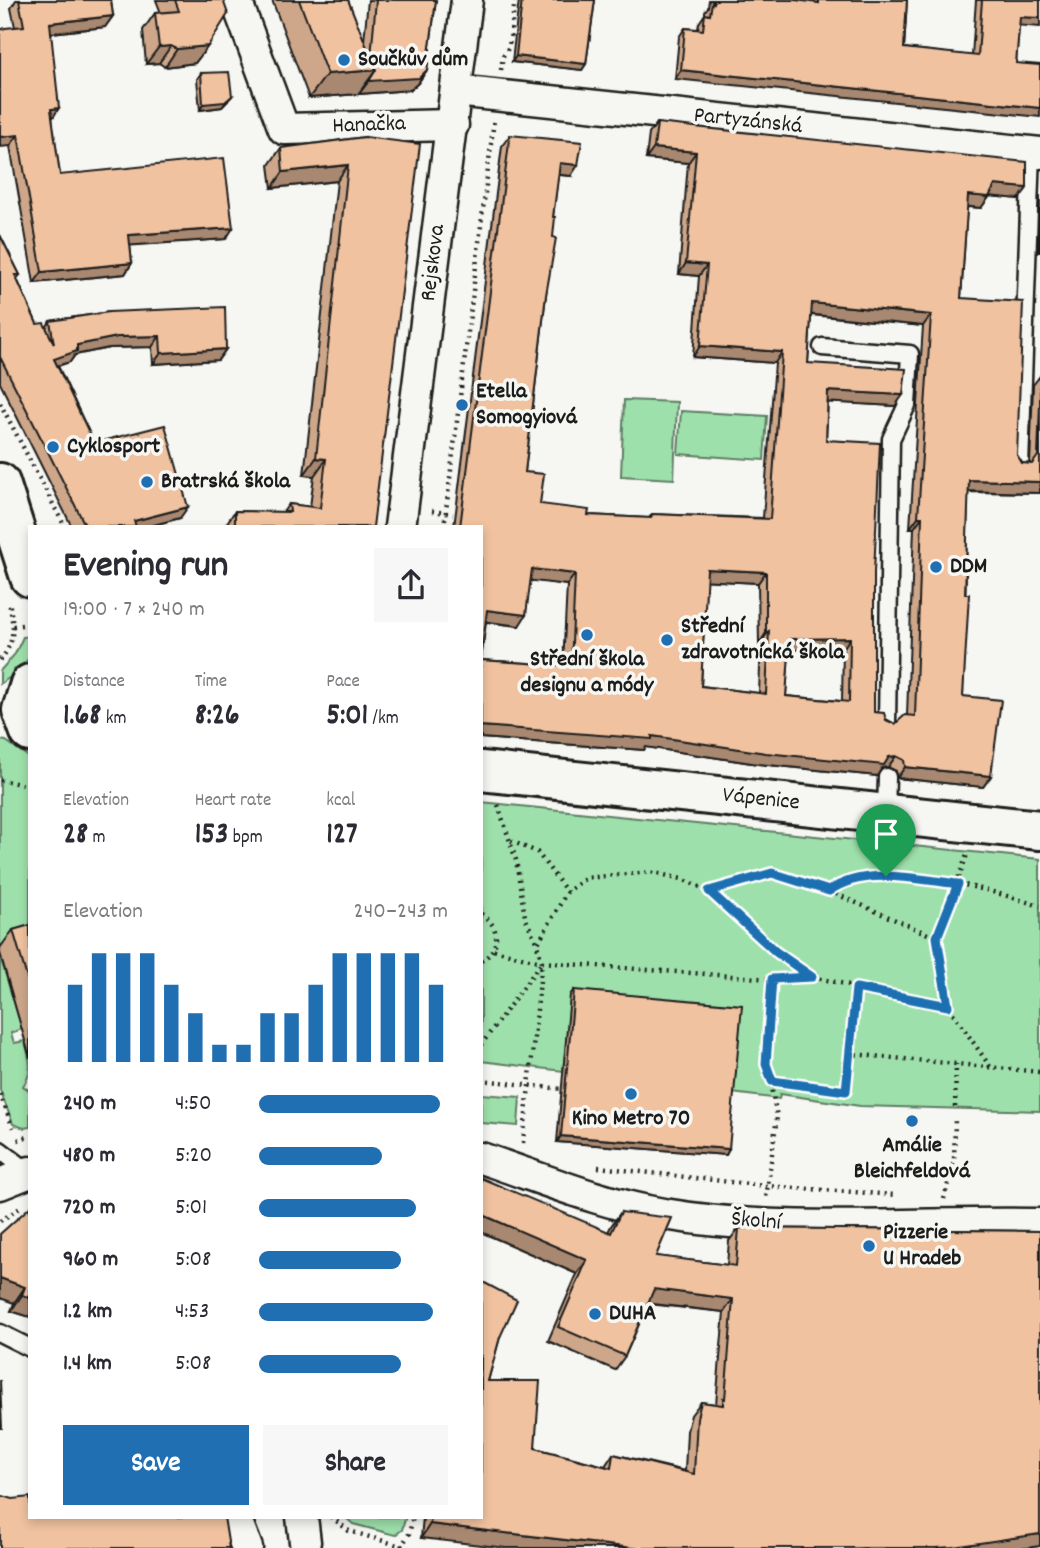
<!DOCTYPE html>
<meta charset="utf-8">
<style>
:root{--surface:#fff;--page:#f7f7f7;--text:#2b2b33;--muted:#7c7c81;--accent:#1f6fb2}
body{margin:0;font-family:Dekko,sans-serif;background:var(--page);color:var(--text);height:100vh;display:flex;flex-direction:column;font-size:26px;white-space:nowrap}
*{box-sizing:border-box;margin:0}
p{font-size:23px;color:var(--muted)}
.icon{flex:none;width:38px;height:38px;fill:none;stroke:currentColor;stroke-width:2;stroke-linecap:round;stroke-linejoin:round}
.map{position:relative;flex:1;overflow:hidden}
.details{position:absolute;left:28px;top:525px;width:455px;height:994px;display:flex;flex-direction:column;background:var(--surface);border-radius:0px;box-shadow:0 4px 10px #0003}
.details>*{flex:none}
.pin{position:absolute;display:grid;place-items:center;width:60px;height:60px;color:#fff;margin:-72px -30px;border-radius:50% 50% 50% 0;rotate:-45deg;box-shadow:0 0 7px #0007}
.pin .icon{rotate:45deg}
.round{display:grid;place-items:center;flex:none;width:74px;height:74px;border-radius:0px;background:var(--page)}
.headline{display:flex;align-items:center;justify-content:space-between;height:119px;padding:0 35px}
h1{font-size:38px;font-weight:800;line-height:52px}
.metrics{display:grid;grid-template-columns:repeat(3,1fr);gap:10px;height:119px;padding:7px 35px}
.metrics div{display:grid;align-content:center}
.metrics b{font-size:30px;font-weight:800}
.metrics small{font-size:19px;font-weight:400}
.metrics p{font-size:19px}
.chart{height:196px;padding:14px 35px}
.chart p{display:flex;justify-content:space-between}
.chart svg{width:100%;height:126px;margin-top:7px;stroke:var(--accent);stroke-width:6}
.cta{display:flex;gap:14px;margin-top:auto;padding:14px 35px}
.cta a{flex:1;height:80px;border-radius:0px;background:var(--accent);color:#fff;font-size:28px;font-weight:800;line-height:80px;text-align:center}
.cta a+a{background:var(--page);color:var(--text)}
ul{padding:0 35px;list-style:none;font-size:23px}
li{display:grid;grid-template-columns:112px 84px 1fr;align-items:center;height:52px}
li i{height:18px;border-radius:9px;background:var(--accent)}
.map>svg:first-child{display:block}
</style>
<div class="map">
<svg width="1040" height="1548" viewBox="0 0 1040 1548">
<rect width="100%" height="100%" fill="#f6f6f2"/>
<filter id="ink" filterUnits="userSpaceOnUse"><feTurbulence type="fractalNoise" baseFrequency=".0143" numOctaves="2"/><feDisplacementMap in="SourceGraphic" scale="14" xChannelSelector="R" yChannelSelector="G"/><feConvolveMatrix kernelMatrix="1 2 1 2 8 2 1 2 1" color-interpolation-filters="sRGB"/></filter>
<g filter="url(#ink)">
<g fill="#9ee0ab" stroke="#5d7e64" stroke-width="2">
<path d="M624 400 677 402 674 479 621 476Z"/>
<path d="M681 411 767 416 764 460 678 454Z"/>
<path d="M30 636V657L15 674 0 684V671L15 654 23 637Z"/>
<path d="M0 740 6 741 30 758V942L7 948 0 944Z"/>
<path d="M481 802 1040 859V1111L860 1106 780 1094 779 1099 732 1093 571 995 563 1071 481 1061Z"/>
<path d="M0 956 22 1029 11 1033 14 1043 25 1041C29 1057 34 1072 23 1086L30 1091V1127L24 1128 13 1124 0 1090Z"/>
<path d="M481 1094 520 1097 518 1126 481 1123Z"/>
<path d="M345 1517H405V1519L402 1530 395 1535 353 1524Z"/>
</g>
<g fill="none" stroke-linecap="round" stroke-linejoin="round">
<g stroke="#1c1c1c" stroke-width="21">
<g id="lane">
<path d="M822 347 910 354 907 405 891 439 887 725"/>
<path d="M1020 466 1031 152"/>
<path d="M886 814 887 777"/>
<path d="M0 1150 29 1172"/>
<path d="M0 1333 30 1348"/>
</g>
</g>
<g stroke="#1c1c1c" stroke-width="35">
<g id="street">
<path d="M236 0 284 129 453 125"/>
<path d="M456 91 1040 153"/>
<path d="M400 527 467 0"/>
<path d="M481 1158C541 1178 602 1204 664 1214 787 1235 915 1221 1040 1224"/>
<path d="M0 1184 30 1172"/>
<path d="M235 1517 247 1548"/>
<path d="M302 1517 305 1542"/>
</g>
</g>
<g stroke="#1c1c1c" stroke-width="44">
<g id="secondary">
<path d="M0 483 30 577"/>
<path d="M30 684 22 710 30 732"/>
<path d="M481 771 1040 830"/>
</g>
</g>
<g stroke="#1c1c1c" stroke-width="4.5" stroke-dasharray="2 5" stroke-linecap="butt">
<path d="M501 70 503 56 509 47 515 0"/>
<path d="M0 403 65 527"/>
<path d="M432 511 453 514"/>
<path d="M444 527 494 120"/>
<path d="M13 626 30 624"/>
<path d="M0 660C17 641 13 624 9 601"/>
<path d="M0 780 30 786"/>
<path d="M498 805 516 860 525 917 537 944"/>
<path d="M511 841 537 852 567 892"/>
<path d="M709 891 772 873 820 887 937 938"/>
<path d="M829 891C878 856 986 889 1040 906"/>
<path d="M481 914C501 926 501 949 481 961"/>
<path d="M494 950 541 962"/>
<path d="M542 962 537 945 567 892 586 878 651 872 682 879 709 891 776 952 812 977 948 1006 991 1068"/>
<path d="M772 979 810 977"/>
<path d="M856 988 852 1054 1040 1072"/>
<path d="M948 1006 937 938 968 852"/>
<path d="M481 1045 541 963"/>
<path d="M481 1080 562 1089"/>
<path d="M772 1081 846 1091 852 1054"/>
<path d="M0 1094 13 1128"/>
<path d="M955 1107 956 1064"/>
<path d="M18 1140 30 1136"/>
<path d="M523 1143 542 962 772 979 767 1064 777 1117 766 1198"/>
<path d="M598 1167 766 1186 896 1195"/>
<path d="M944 1199 954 1161 955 1117"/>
<path d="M0 1221 20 1208"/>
<path d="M331 1517 349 1531 408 1548"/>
<path d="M401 1547 409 1534 413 1517"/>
</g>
<use href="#lane" stroke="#f6f6f2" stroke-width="16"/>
<use href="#street" stroke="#f6f6f2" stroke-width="30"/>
<use href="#secondary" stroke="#f6f6f2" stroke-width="38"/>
</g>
<g fill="#cea78a" stroke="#1c1c1c" stroke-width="2" fill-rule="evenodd">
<path d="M16 0H111L113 16 105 27 51 33 52 119 60 175 226 239 130 245 132 263 125 274 34 283 10 146 15 27 11 8Z"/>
<path d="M156 0H223L208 46 195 63 165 67 159 63 146 64 143 30 155 13H161Z"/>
<path d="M272 0H348L364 41 368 0H436L427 70 418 83 410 90 359 94 360 93 358 94 309 98Z"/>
<path d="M519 0H595L586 64 582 70 512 62Z"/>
<path d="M709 0H795L814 3V0H907L904 48 972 56 976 0H1040L1019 26 1016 63 675 79 679 37 685 28 698 29 699 23 705 14V11L708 7Z"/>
<path d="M201 73 228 101 222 107 200 110 197 79Z"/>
<path d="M657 123 1027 188 1019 199 990 196 981 208 967 207 961 298 1017 455 1022 463 1030 464 1033 385 1040 376V493L968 492 963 696 991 776 983 787 897 778 896 771 888 767 882 768 877 776 758 764 646 747 644 750 481 738V527H454L502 146 510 135 571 176 558 175 553 217 546 295 525 472 540 504 588 515 649 518 652 514 763 518 775 363 693 357 699 276 679 274 688 163 646 159 649 134ZM811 315 923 326 910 528H914L907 715 895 724 874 712V573L826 440 828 402 895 406 808 363ZM531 580 567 585 563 665 481 660 486 622 519 626ZM706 580 758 583 759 644 761 642 759 693 701 686ZM843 649 842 701 786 696 789 650Z"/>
<path d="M365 137 373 527H224L235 511 283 512 289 504 310 507 314 476 304 475 337 181 272 188 269 165 281 148Z"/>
<path d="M1040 195V252H1038Z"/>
<path d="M0 235 20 275 17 279 37 324 46 328 50 321 109 312 226 349 218 360 153 364 152 347 109 348 75 355 70 362 58 366 94 443 180 518 146 527H72L0 383Z"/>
<path d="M30 925V1058L0 953V948L13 930Z"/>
<path d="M574 990 729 1149 726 1155 557 1142 570 995Z"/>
<path d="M30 1207V1317L11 1311 14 1303Z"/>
<path d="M621 1212 656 1256 727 1265 729 1241 739 1228 1040 1231V1546L1027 1548 421 1538 423 1517H481V1281L500 1337 488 1381 535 1448 605 1466 613 1454 685 1471 687 1431 691 1415 701 1402 716 1404 724 1312 648 1304 625 1356 615 1370 548 1341 577 1274 481 1232H608L611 1226Z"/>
</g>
<g fill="#a88870" stroke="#1c1c1c" stroke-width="2">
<path d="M113 16 105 27 42 34 50 23Z"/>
<path d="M1020 17 1040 18V27L1013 25Z"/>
<path d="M171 46 159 63 146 64 159 47Z"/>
<path d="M208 46 195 63 165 67 177 49Z"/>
<path d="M516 56 586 64 582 70 512 62Z"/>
<path d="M376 70 358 94 309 98 327 74Z"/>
<path d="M427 70 418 83 410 90 359 94 369 81Z"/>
<path d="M681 70 1040 108V117L675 79Z"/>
<path d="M232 96 222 107 200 110 203 104Z"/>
<path d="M59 108 52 119 51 109Z"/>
<path d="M18 135 10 146 0 147V137Z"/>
<path d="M654 148 696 152 688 163 646 159Z"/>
<path d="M560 163 578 165 571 176 552 174Z"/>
<path d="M348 165 337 181 272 188 283 172Z"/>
<path d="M995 185 1027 188 1019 199 988 196Z"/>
<path d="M968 195 989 197 981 208 961 206Z"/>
<path d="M233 228 226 239 122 246 129 235Z"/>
<path d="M132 263 125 274 34 283 42 272Z"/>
<path d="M686 263 707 265 699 276 679 274Z"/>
<path d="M812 303 931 315 923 326 805 314Z"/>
<path d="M160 336 152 347 109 348 75 355 70 362 46 369 54 359 77 345 117 337Z"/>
<path d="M700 346 782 352 775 363 693 357Z"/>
<path d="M226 349 218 360 153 364 161 353Z"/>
<path d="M828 391 903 395 895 406 821 402Z"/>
<path d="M316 458 326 459 314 476 304 475Z"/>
<path d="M969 480 1040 482V493L961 491Z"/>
<path d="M188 507 180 518 146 527H130L134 521Z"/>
<path d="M918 517H922L914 528H910Z"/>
<path d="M532 569 575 574 567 585 525 580Z"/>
<path d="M707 569 766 572 758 583 699 580Z"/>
<path d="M487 610 526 615 519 626 481 621Z"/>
<path d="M769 631 761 642 759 644 766 633Z"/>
<path d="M850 638 843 649 783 650 790 639Z"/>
<path d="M481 726 652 736 889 757 896 756 888 767 882 768 877 776 758 764 646 747 644 750 481 738Z"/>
<path d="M905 767 991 776 983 787 897 778Z"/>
<path d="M561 1136 729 1149 726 1155 557 1142Z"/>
<path d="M481 1214 587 1260 577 1274 481 1232Z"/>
<path d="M0 1278 25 1287 14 1303 0 1298Z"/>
<path d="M654 1289 733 1299 724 1312 644 1303Z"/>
<path d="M22 1295 30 1298V1317L11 1311Z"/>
<path d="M430 1524 633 1548H506L421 1538Z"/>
<path d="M1040 1534V1546L1027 1548H936Z"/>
</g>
<g fill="#f0c2a0" stroke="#1c1c1c" stroke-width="2" fill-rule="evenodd">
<path d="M19 0H111L113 16 50 23 59 108 51 109 60 175 224 158 233 228 129 235 132 263 42 272 18 135 0 137V30L5 28 24 26Z"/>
<path d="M175 0H223L228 14 208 46 177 49 171 46 159 47 155 13 179 11Z"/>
<path d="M299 0H348L376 70 327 74Z"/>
<path d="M376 0H436L427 70 419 78 369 81 376 70 371 57Z"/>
<path d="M522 0H595L586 64 516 56Z"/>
<path d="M714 0H795L819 3V0H907L904 48 978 56 982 0H1040V18L1020 17 1016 63 1040 65V108L681 70 685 28 703 30 705 14 710 15 712 2 714 3Z"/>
<path d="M229 72 232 96 225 102 203 104 201 73Z"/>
<path d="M657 123 1027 162V188L995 185 989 197 968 195 961 298 1023 302 1017 455 1022 463 1032 464 1038 456 1040 404V482L969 480 965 594H969L963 696 1001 700 991 776 905 767 904 760 896 756 889 757 884 765 766 753 652 736V739L481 726V527H460L510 135 582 142 578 165 560 163 553 217H555L553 237 556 238 546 295 525 472 544 474 540 504 589 510 588 515 651 518 652 514 770 519 782 352 700 346 707 265 686 263 696 152 654 148ZM812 303 931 315 918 517H922L915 716 905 715 895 724 886 720 884 713 874 712V573L880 443 826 440 828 391 903 395 906 369 808 363ZM532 569 575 574 571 666 481 660 487 610 526 615ZM707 569 766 572V633L769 631 766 694 701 686ZM850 638 849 702 786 696 790 639Z"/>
<path d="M365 137 420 144 373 527H235V511L290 512 289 504 320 508 326 459 316 458 348 165 283 172 281 148Z"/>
<path d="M0 235 20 275H15L37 324 44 323 54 344 50 321 109 312 225 307 226 349 161 353 160 336 117 337 77 345V351L54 359 94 443 165 425 188 507 134 521 136 527H86L0 357Z"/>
<path d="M30 925V988L13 930Z"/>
<path d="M574 990 742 1005 729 1149 561 1136Z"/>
<path d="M481 1178 611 1233 621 1212 672 1218 656 1256 736 1266 739 1228 1040 1231V1534L953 1547 936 1548H633L430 1524 431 1517H481V1281L517 1300 500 1337 488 1381H540L535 1448 611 1468 613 1454 694 1474 697 1418 701 1402 723 1405V1398L725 1399 733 1299 654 1289 625 1356 558 1327 587 1260 481 1214Z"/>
<path d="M30 1207V1298L22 1295 25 1287 0 1278V1234Z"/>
<path d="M0 1380 2 1428H0Z"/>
<path d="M0 1496H3L13 1499 30 1497V1517H224L229 1548H0Z"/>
</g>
</g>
<g fill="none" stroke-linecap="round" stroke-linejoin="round" filter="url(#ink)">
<g stroke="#fff" stroke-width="14">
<path id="route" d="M772 873 829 891C864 866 917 879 958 884L937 937 948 1006 856 988 846 1091 772 1081 766 1064 772 979 812 977 776 952 709 891Z"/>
</g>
<use href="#route" stroke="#1f6fb2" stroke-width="9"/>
</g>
<g fill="#1f6fb2" stroke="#f6f6f2" stroke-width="2.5">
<circle cx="344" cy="60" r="7"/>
<circle cx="462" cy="405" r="7"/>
<circle cx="53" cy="447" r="7"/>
<circle cx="147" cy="482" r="7"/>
<circle cx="936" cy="567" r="7"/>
<circle cx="587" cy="635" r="7"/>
<circle cx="667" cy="640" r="7"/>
<circle cx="631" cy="1094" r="7"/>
<circle cx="912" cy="1121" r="7"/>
<circle cx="869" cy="1246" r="7"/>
<circle cx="595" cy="1314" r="7"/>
</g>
<g text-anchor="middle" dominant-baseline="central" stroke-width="7" stroke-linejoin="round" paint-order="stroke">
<g font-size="23" font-weight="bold" fill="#1c1c1c" stroke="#f6f6f2" text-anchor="start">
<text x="358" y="60">Součkův dům</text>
<text x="476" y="392">Etella<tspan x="476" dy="26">Somogyiová</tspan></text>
<text x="67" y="447">Cyklosport</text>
<text x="161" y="482">Bratrská škola</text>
<text x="950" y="567">DDM</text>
<text x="681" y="627">Střední<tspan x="681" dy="26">zdravotnícká škola</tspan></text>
<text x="587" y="660" text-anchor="middle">Střední škola<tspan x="587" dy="26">designu a módy</tspan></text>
<text x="631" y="1119" text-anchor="middle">Kino Metro 70</text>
<text x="912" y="1146" text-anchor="middle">Amálie<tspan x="912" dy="26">Bleichfeldová</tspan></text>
<text x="883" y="1233">Pizzerie<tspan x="883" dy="26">U Hradeb</tspan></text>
<text x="609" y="1314">DUHA</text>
</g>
<g font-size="23" fill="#1c1c1c" stroke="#f6f6f2">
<text transform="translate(748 122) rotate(6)">Partyzánská</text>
<text transform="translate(369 126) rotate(-2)">Hanačka</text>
<text transform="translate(434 263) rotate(-83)">Rejskova</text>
<text transform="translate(761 800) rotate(6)">Vápenice</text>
<text transform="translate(756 1222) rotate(5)">Školní</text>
</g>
</g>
</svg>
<div class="pin" style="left:886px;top:876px;background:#1e9e55"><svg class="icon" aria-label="arrive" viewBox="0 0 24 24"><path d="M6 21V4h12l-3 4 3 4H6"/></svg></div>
<section class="details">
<div class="headline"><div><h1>Evening run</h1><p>19:00 · 7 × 240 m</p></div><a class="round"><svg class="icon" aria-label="share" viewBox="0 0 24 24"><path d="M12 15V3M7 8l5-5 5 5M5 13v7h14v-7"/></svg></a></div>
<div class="metrics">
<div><p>Distance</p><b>1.68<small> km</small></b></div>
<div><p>Time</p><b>8:26</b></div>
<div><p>Pace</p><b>5:01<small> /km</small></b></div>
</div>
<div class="metrics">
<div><p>Elevation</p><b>28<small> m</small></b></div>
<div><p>Heart rate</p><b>153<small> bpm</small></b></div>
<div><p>kcal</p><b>127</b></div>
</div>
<div class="chart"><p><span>Elevation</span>240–243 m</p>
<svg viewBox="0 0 160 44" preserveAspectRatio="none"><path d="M5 44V17M15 44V6M25 44V6M35 44V6M45 44V17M55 44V27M65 44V38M75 44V38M85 44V27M95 44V27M105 44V17M115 44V6M125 44V6M135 44V6M145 44V6M155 44V17"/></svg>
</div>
<ul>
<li><b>240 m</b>4:50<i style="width:96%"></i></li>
<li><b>480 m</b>5:20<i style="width:65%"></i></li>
<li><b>720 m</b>5:01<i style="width:83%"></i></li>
<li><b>960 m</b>5:08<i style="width:75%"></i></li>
<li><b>1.2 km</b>4:53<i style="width:92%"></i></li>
<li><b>1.4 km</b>5:08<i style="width:75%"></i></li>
</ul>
<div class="cta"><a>Save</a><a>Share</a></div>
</section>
</div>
